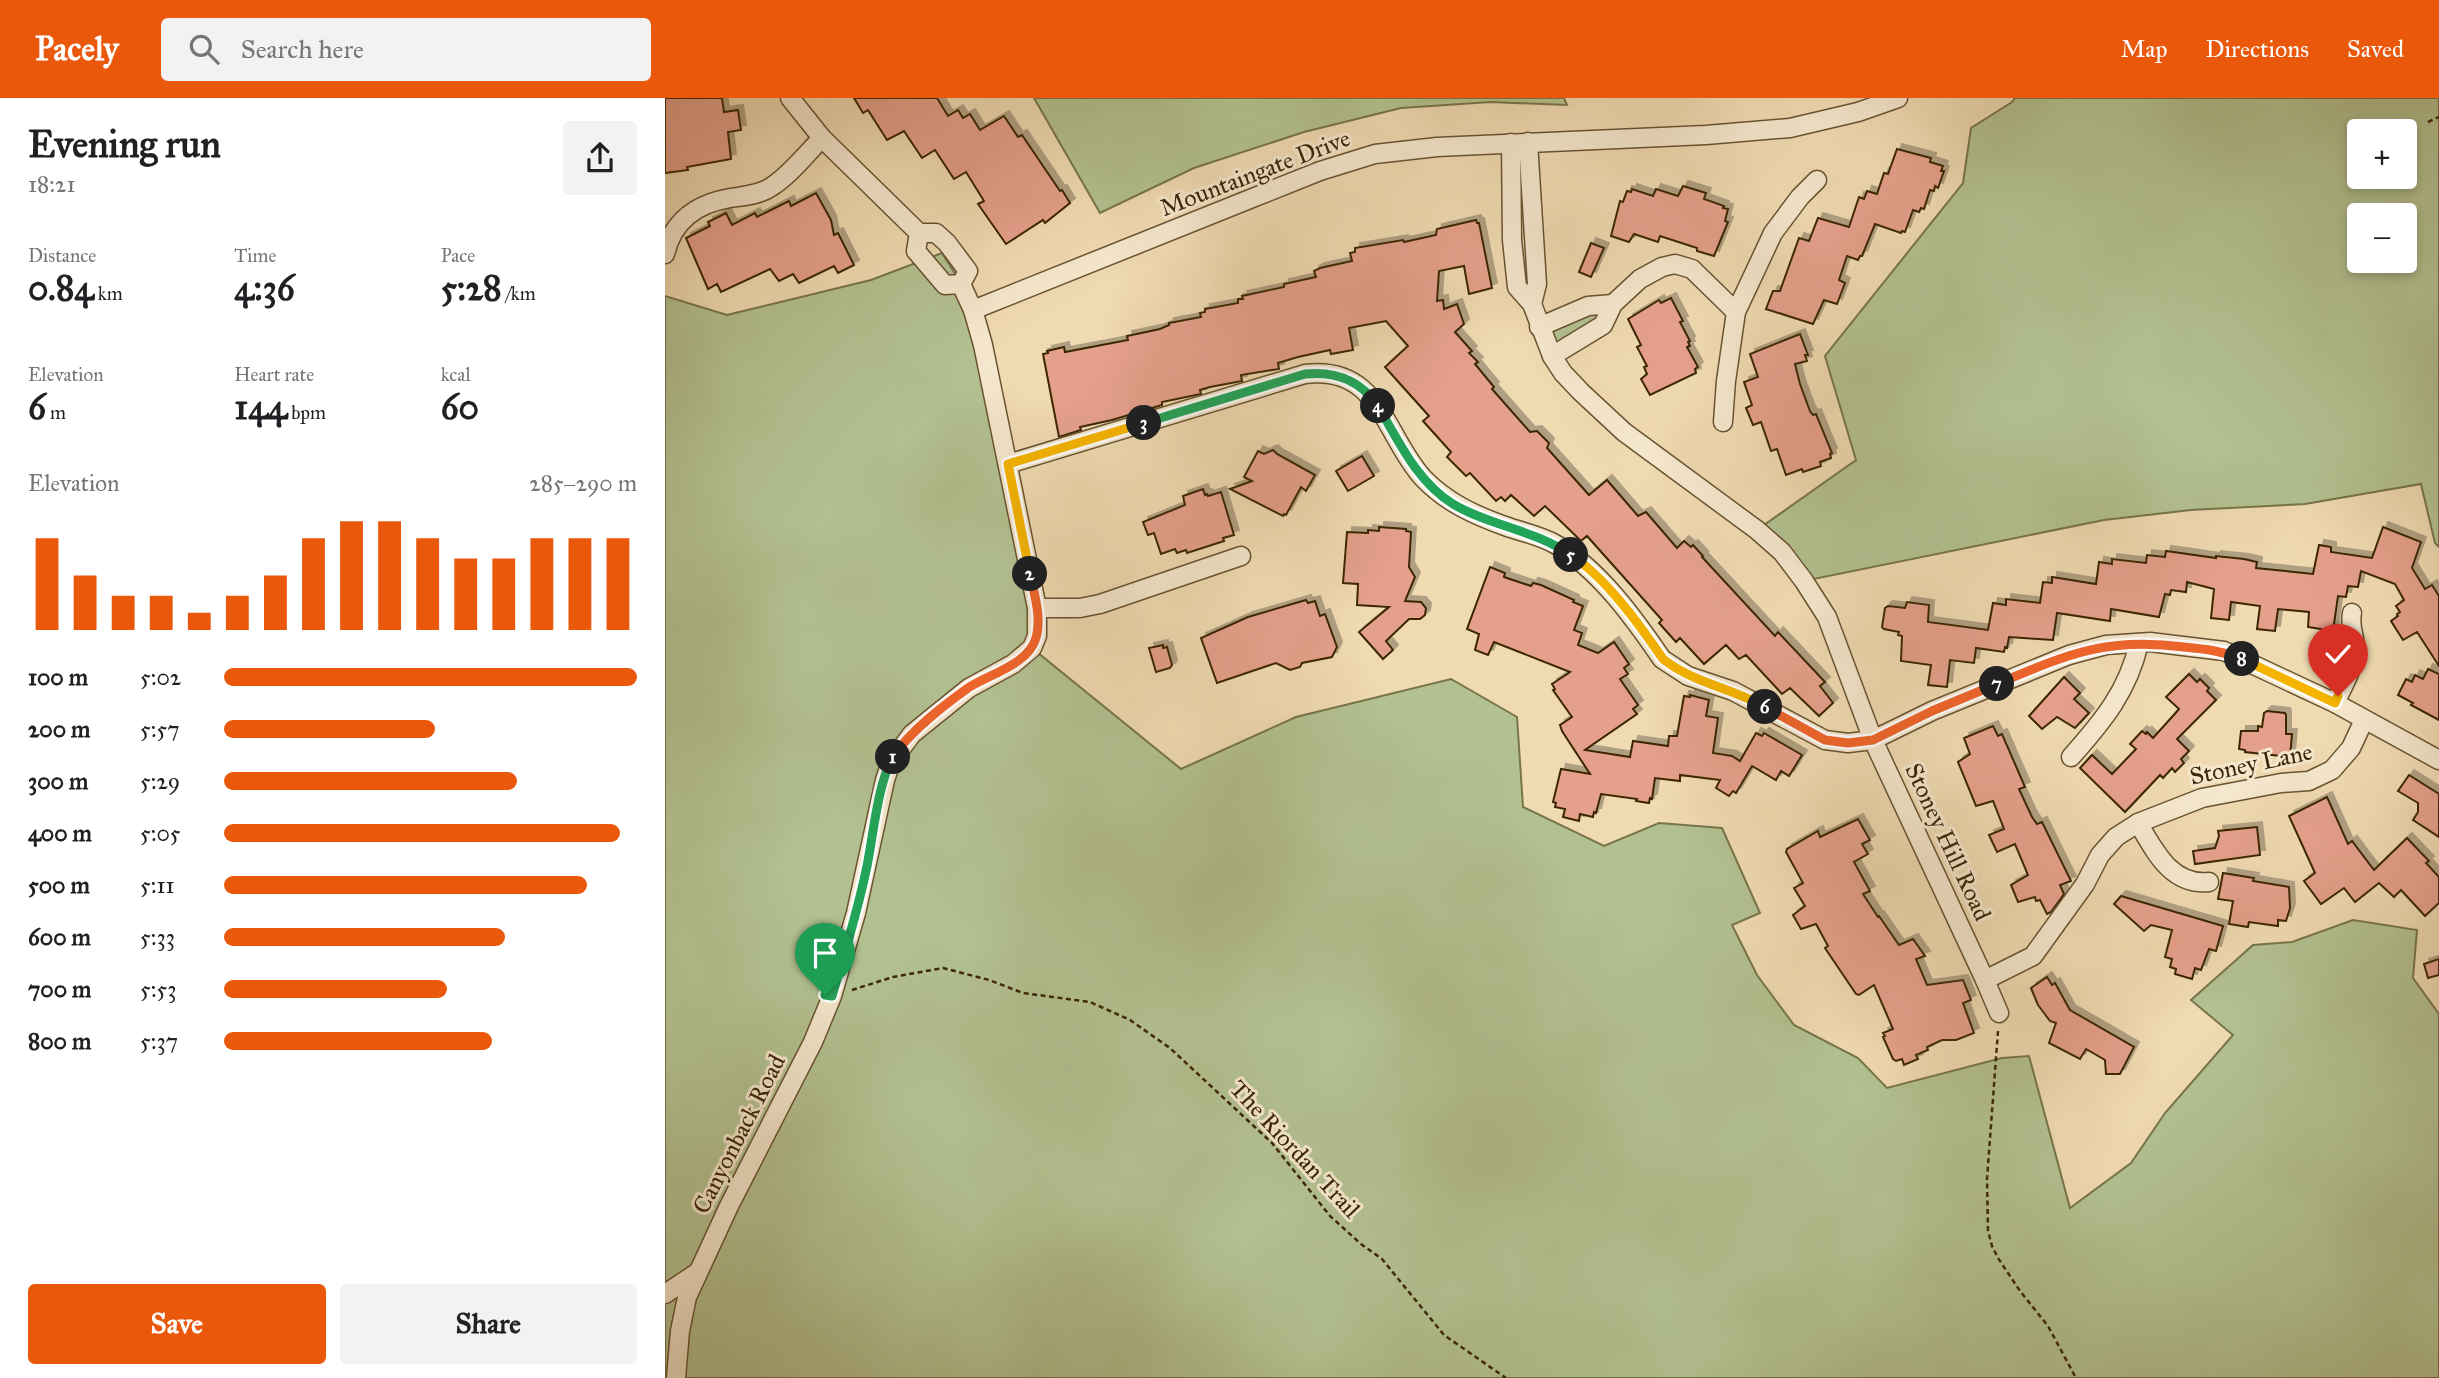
<!DOCTYPE html>
<meta charset="utf-8">
<style>
:root{--surface:#fff;--page:#f2f2f2;--text:#202124;--muted:#757577;--accent:#ea580c}
body{margin:0;font-family:"IM FELL Great Primer",serif;background:var(--page);color:var(--text);height:100vh;display:flex;flex-direction:column;font-size:26px;white-space:nowrap}
*{box-sizing:border-box;margin:0}
p{font-size:23px;color:var(--muted)}
.icon{flex:none;width:38px;height:38px;fill:none;stroke:currentColor;stroke-width:2;stroke-linecap:round;stroke-linejoin:round}
.map{position:relative;flex:1;overflow:hidden}
.drawer{display:flex;flex-direction:column;background:var(--surface);width:665px}
.drawer>*{flex:none}
.controls{position:absolute;left:1682px;top:21px;display:grid;gap:14px}
.controls a{display:grid;place-items:center;width:70px;height:70px;border-radius:7px;background:var(--surface);box-shadow:0 4px 10px #0003;font-size:35px}
.pin{position:absolute;display:grid;place-items:center;width:60px;height:60px;color:#fff;margin:-72px -30px;border-radius:50% 50% 50% 0;rotate:-45deg;box-shadow:0 0 7px #0007}
.pin .icon{rotate:45deg}
.km{position:absolute;width:35px;height:35px;margin:-18px;border-radius:50%;background:#222;color:#fff;font-size:19px;line-height:35px;text-align:center}
.round{display:grid;place-items:center;flex:none;width:74px;height:74px;border-radius:7px;background:var(--page)}
.summary{display:flex;align-items:center;justify-content:space-between;height:119px;padding:0 28px}
h1{font-size:38px;font-weight:800;line-height:52px}
.stats{display:grid;grid-template-columns:repeat(3,1fr);gap:10px;height:119px;padding:7px 28px}
.stats div{display:grid;align-content:center}
.stats b{font-size:35px;font-weight:800}
.stats small{font-size:19px;font-weight:400}
.stats p{font-size:19px}
.chart{height:196px;padding:14px 28px}
.chart p{display:flex;justify-content:space-between}
.chart svg{width:100%;height:126px;margin-top:7px;stroke:var(--accent);stroke-width:6}
.cta{display:flex;gap:14px;margin-top:auto;padding:14px 28px}
.cta a{flex:1;height:80px;border-radius:7px;background:var(--accent);color:#fff;font-size:28px;font-weight:800;line-height:80px;text-align:center}
.cta a+a{background:var(--page);color:var(--text)}
ul{padding:0 28px;list-style:none;font-size:23px}
li{display:grid;grid-template-columns:112px 84px 1fr;align-items:center;height:52px}
li i{height:18px;border-radius:9px;background:var(--accent)}
header{display:flex;align-items:center;gap:42px;box-sizing:border-box;height:98px;padding:0 35px;background:var(--accent);color:#fff}
header strong{font-size:33px}
nav{display:flex;gap:38px;margin-inline-start:auto;font-size:24px}
.search{width:490px;height:63px;background:var(--page);display:flex;align-items:center;gap:18px;box-sizing:border-box;padding:0 24px;border-radius:7px;color:var(--muted);font-size:26px}
main{display:flex;flex:1;min-height:0}
.map>svg:first-child{display:block}
</style>
<header>
<strong>Pacely</strong>
<div class="search"><svg class="icon" aria-label="search" viewBox="0 0 24 24"><circle cx="10" cy="10" r="6"/><path d="M15 15l6 6"/></svg>Search here</div>
<nav><a>Map</a><a>Directions</a><a>Saved</a></nav>
</header>
<main>
<section class="drawer">
<div class="summary"><div><h1>Evening run</h1><p>18:21</p></div><a class="round"><svg class="icon" aria-label="share" viewBox="0 0 24 24"><path d="M12 15V3M7 8l5-5 5 5M5 13v7h14v-7"/></svg></a></div>
<div class="stats">
<div><p>Distance</p><b>0.84<small> km</small></b></div>
<div><p>Time</p><b>4:36</b></div>
<div><p>Pace</p><b>5:28<small> /km</small></b></div>
</div>
<div class="stats">
<div><p>Elevation</p><b>6<small> m</small></b></div>
<div><p>Heart rate</p><b>144<small> bpm</small></b></div>
<div><p>kcal</p><b>60</b></div>
</div>
<div class="chart"><p><span>Elevation</span>285–290 m</p>
<svg viewBox="0 0 160 44" preserveAspectRatio="none"><path d="M5 44V12M15 44V25M25 44V32M35 44V32M45 44V38M55 44V32M65 44V25M75 44V12M85 44V6M95 44V6M105 44V12M115 44V19M125 44V19M135 44V12M145 44V12M155 44V12"/></svg>
</div>
<ul>
<li><b>100 m</b>5:02<i style="width:100%"></i></li>
<li><b>200 m</b>5:57<i style="width:51%"></i></li>
<li><b>300 m</b>5:29<i style="width:71%"></i></li>
<li><b>400 m</b>5:05<i style="width:96%"></i></li>
<li><b>500 m</b>5:11<i style="width:88%"></i></li>
<li><b>600 m</b>5:33<i style="width:68%"></i></li>
<li><b>700 m</b>5:53<i style="width:54%"></i></li>
<li><b>800 m</b>5:37<i style="width:65%"></i></li>
</ul>
<div class="cta"><a>Save</a><a>Share</a></div>
</section>
<div class="map">
<svg width="1774" height="1280" viewBox="0 0 1774 1280">
<defs>
<filter id="shadow"><feDropShadow dx="5" dy="-5" stdDeviation="0" flood-color="#0004"/></filter>
</defs>
<rect width="100%" height="100%" fill="#f0dab2"/>
<filter id="stains"><feTurbulence type="fractalNoise" baseFrequency=".00286" numOctaves="4"/><feColorMatrix values="0 0 0 0 .2 0 0 0 0 .09 0 0 0 0 .02 0 0 0 .5 -.17"/></filter>
<radialGradient id="worn" r=".72"><stop offset=".6" stop-color="#630" stop-opacity="0"/><stop offset="1" stop-color="#630" stop-opacity=".3"/></radialGradient>
<g fill="#b3c191" stroke="#77744c" stroke-width="2" fill-rule="evenodd">
<path d="M369 0H899L902 7 826 4 736 10 639 34 529 70 435 115Z"/>
<path d="M1350 0H1774V449L1770 445 1756 386 1640 406 1526 412 1439 422 1139 483 1092 432 1191 362 1160 258 1298 85 1306 30 1347 4ZM1694 33H1740V79H1694ZM1694 117H1740V163H1694Z"/>
<path d="M277 155 296 185 372 510 367 550 516 671 631 619 786 581 852 619 858 709 939 748 994 725 1057 730 1095 815 1067 827 1092 877 1129 927 1193 960 1222 990 1337 960 1364 958 1405 1110 1466 1065 1500 1015 1568 937 1526 902 1588 847 1627 844 1688 822 1752 832 1748 880 1774 916V1280H0V198L62 217 206 182Z"/>
<path d="M948 206 938 227 887 258 874 229Z"/>
</g>
<g fill="#e5a08c" stroke="#3b2606" stroke-width="2" filter="url(#shadow)">
<path d="M0 0H57L59 14 73 12 76 32 63 34 66 61 22 69 23 72 0 75Z"/>
<path d="M189 0H272L283 18 293 12 298 20 305 16 315 32 339 18 353 39 357 37 395 93 397 92 405 105 380 125 378 122 341 146 313 106 319 103 301 74 289 81 270 52 257 60 239 33 222 42 203 12 198 15Z"/>
<path d="M1232 51 1266 60 1265 64 1278 68 1276 73H1279L1273 90 1270 88 1269 93 1265 92 1259 111 1256 110 1254 114 1248 112 1240 134 1237 133 1236 135 1210 126 1197 158H1195L1193 162 1182 158 1174 182 1180 185 1172 206 1159 202 1148 226 1101 211 1108 193H1115L1134 140 1144 143 1153 120 1184 129 1194 99 1199 101 1202 93 1212 96 1219 75 1223 76Z"/>
<path d="M1018 88 1041 95 1039 101 1059 108 1058 110 1063 111 1060 123 1063 124 1049 158 1032 153V150L995 138 993 144 969 136 964 144 946 138 955 103 958 104 962 93 966 94 967 91 988 98 991 91 1013 98Z"/>
<path d="M151 95 166 122 169 137 173 135 189 167 173 175 169 168 134 185 128 176 114 183 105 171 56 194 52 186 43 191 21 140 45 128 43 124 61 115 67 127 90 115 92 119 124 103 126 108Z"/>
<path d="M811 122 812 125H814L827 190 804 196 799 168 774 173 772 203 778 202 779 211 792 206 799 226 790 234 807 253 804 255 813 264 810 266 829 289 827 291 865 334 872 333 884 345 882 350 924 397 942 382 973 418 981 414 1012 450 1019 443 1026 449 1028 447 1038 458 1037 459 1110 538 1113 534 1160 584 1155 588 1168 605 1154 618 1125 590 1117 596 1081 557 1074 561 1061 547 1039 566 1015 540 1011 544 994 525 997 522 922 438 916 443 880 408 869 418 846 397 840 403 836 399 831 403 805 375 801 378 782 359 786 354 758 323 764 318 720 269 743 248 721 223 684 230 688 252 666 256 665 252 633 259 613 265 614 271 576 277 577 283 545 289 535 292 536 296 497 304V307L447 322 415 329 416 332 394 339 378 256 383 255 382 253 399 249 400 254 463 242 462 238 495 231 504 227V225L536 219 535 215 540 214V211L573 205V201H578L577 198 619 189V186L651 179 649 173 655 170 687 163 685 155 690 154V150L738 142 739 144 771 137 772 131Z"/>
<path d="M926 145 939 150 926 179 914 174Z"/>
<path d="M1006 200 1018 223 1015 224 1025 243 1023 244 1025 248 1022 249 1033 269 1030 271 1031 275 985 297 976 281 982 276 979 269 982 268 972 249 976 247 963 221 994 202 996 205Z"/>
<path d="M1135 236 1143 257H1140L1142 263 1130 266 1135 286 1145 313 1148 317 1151 316 1167 355 1165 356 1166 360 1155 364 1156 368 1138 374 1137 371 1121 377 1112 351 1106 353 1096 324 1088 327 1081 310 1087 307 1079 284 1093 279 1085 256Z"/>
<path d="M608 352 612 356 650 377 641 393 636 389 621 417 619 416 618 418 565 391 587 383 579 379 593 353 599 356Z"/>
<path d="M697 358 709 378 683 393 671 373Z"/>
<path d="M538 391 540 397 542 396 543 398 556 394 569 437 558 440 559 443 522 455 521 452 512 455 510 451 496 456 489 435 483 437 478 424 520 407 518 398Z"/>
<path d="M714 429 741 431V433L746 434 744 469 750 479 740 503 756 504 761 510 760 517 755 521H744L721 543 728 552 718 561 694 534 724 509 692 507 693 486 678 485 682 434 703 435V432L714 433Z"/>
<path d="M1718 429 1756 444 1747 470 1760 491 1767 487 1774 498V568L1752 534 1738 542 1726 523 1733 518 1732 516 1735 514 1731 508 1739 502 1730 486 1696 473 1693 489 1683 488 1681 499 1673 498 1668 533 1643 529 1644 514 1613 511 1610 533 1592 531 1595 508 1566 504 1564 522 1546 520 1549 491 1522 484 1521 494 1506 492 1505 497 1500 496 1494 519 1446 511 1445 523 1392 515 1388 542 1344 539 1342 550 1340 549 1339 554 1311 550 1309 565 1285 562 1282 589 1263 587 1266 567 1236 563 1237 538 1233 537 1234 534 1219 531 1217 529 1220 510 1223 508 1240 510 1242 504 1264 507 1263 524 1323 532 1328 505 1341 507V501L1375 505 1378 484 1387 485V479L1431 486 1434 464 1447 466V461L1481 465 1482 457 1500 459 1501 453 1551 460V458L1579 461 1592 464 1591 470 1648 476 1654 447 1666 449V454L1707 460Z"/>
<path d="M825 469 840 475 839 479 866 488 868 485 876 487 909 502 908 504 918 508 909 532 917 535 913 547 933 555 949 544 964 566 959 570 963 576 955 581 973 607 968 611 972 616 920 652 965 659 968 643 1003 648 1004 638H1012L1019 598 1025 599V597L1044 602 1041 618 1053 620 1048 655 1067 658 1075 663 1091 635 1097 638 1099 635 1137 657 1124 678 1116 673 1111 682 1087 668 1071 695 1068 693 1064 698 1051 690 1055 682 1015 677V683L990 680 987 701 985 700 984 705 971 703 972 701 936 696 931 715 929 714 928 719 915 716 914 723 898 719 900 711 890 709 891 705 888 704 896 671 925 676 897 633 895 627 907 619 888 592 890 591 887 586 905 574 829 544 823 557 810 552 814 536 802 531Z"/>
<path d="M641 502 643 505 650 503 655 518 660 516 672 549 667 559 637 565 635 569 625 572 611 565 552 585 536 540 583 519Z"/>
<path d="M498 547V550L502 549 507 567 505 570 491 574 484 550Z"/>
<path d="M1763 571 1774 576V622L1746 607 1748 605 1733 597 1741 581 1747 584 1750 577 1758 581Z"/>
<path d="M1524 576 1532 584 1535 581 1544 590 1542 593 1551 602 1512 641 1524 653 1516 661 1519 665 1510 674 1507 670 1498 680 1495 677 1460 714 1415 670 1427 657 1447 676 1471 651 1465 646 1477 633 1481 636 1482 634 1488 640 1507 619 1514 611 1501 599Z"/>
<path d="M1399 579 1415 595 1409 601 1424 615 1410 630 1392 619 1377 631 1364 618Z"/>
<path d="M1602 613 1620 615 1621 617V636H1627L1625 659 1580 654V652L1574 651 1576 633H1593V628L1597 629 1599 615Z"/>
<path d="M1328 628 1333 638 1337 636 1360 689 1354 691 1367 719 1372 726 1377 724 1406 783 1395 787 1399 796 1386 814 1382 816 1375 802 1371 803 1370 799 1353 804 1346 787 1363 777 1350 746 1332 754 1324 737 1339 731 1328 703 1311 708 1293 664 1305 656 1299 640Z"/>
<path d="M1744 677 1774 696V739L1748 722 1753 714V705L1733 693Z"/>
<path d="M1662 699 1683 746 1687 743 1709 772 1742 740 1764 763 1761 765 1774 779V805L1760 818 1736 792 1729 799 1714 785 1690 804 1679 790 1656 806 1639 783 1650 775 1624 718Z"/>
<path d="M1193 721 1205 742 1197 746 1203 756 1189 764 1205 793 1198 796 1213 819 1214 818 1234 847 1248 841 1260 858 1251 861 1262 887 1298 882 1306 902 1298 905 1309 935 1291 942H1277L1262 949 1263 952 1251 957 1253 961 1239 967 1237 961 1231 963 1228 961 1218 939 1220 938 1218 935 1228 931 1209 887 1194 897 1191 896 1160 850 1163 848 1151 826 1136 831 1128 817 1140 808 1129 790 1138 785 1121 754 1122 751 1153 733 1155 739Z"/>
<path d="M1592 729 1595 757 1530 766 1528 753 1550 750 1554 738 1553 733Z"/>
<path d="M1558 775 1589 780 1588 783 1624 789 1625 810 1621 823 1613 822V828L1584 824 1583 829 1564 826 1568 803 1553 801Z"/>
<path d="M1456 798 1558 828 1551 853 1544 851 1536 872 1530 870 1527 881 1510 876 1511 871 1505 869 1507 861 1500 859 1507 832 1486 827 1479 833 1449 806Z"/>
<path d="M1774 861V877L1763 880 1759 866Z"/>
<path d="M1382 879 1387 887 1390 885 1405 912 1469 949 1455 976H1441L1440 962 1421 951 1415 961 1384 945 1391 925 1385 923 1373 907 1366 890Z"/>
</g>
<g fill="none" stroke-linecap="round" stroke-linejoin="round">
<g stroke="#685331" stroke-width="21">
<g id="minor">
<path d="M125 0 157 40 254 135H271L282 145 303 173 296 186 280 187 251 153 254 135"/>
<path d="M863 44 872 186 867 206"/>
<path d="M846 45 847 142 852 189 867 206 887 258 898 275 916 294 959 334 1092 432 1117 454 1139 483 1162 519 1208 642 1320 882 1334 915"/>
<path d="M0 156C8 122 31 106 65 100 78 98 95 97 106 89 125 77 141 56 157 40"/>
<path d="M308 212 590 99 655 73 710 56 772 49 1041 37 1125 30 1193 14 1233 0"/>
<path d="M874 229 923 208 948 206"/>
<path d="M887 258 938 227 948 206 975 181 997 169 1010 166 1027 171 1071 214"/>
<path d="M1058 324 1061 283 1071 214 1108 135 1135 99 1152 82"/>
<path d="M343 366 640 276C715 267 719 337 758 380 781 404 809 417 840 428 856 434 874 437 890 446 933 470 969 520 997 561L1023 578 1068 593 1160 642 1183 645 1208 642 1267 613 1404 557 1441 547 1485 544 1559 553 1670 605 1774 662"/>
<path d="M372 510H415L435 506 576 458"/>
<path d="M1670 605C1678 588 1689 570 1690 550 1690 538 1684 528 1687 515"/>
<path d="M1406 659C1438 623 1463 593 1474 545"/>
<path d="M1473 725C1490 753 1506 788 1544 784"/>
<path d="M1320 882 1368 858 1420 786 1435 757 1451 739 1473 725 1537 700 1616 685 1644 683 1667 672 1686 650 1699 622"/>
<path d="M0 1196 33 1174"/>
<path d="M11 1280 15 1233 22 1199 64 1108 148 944 167 898 191 815 220 682 226 664 247 636 304 590 348 566 367 550 372 538V510L318 247 308 212 296 186"/>
</g>
</g>
<g stroke="#3b2606" stroke-width="2.5" stroke-dasharray="5 3.5" stroke-linecap="butt">
<path d="M1763 24 1774 19"/>
<path d="M187 892 228 879 278 870 324 882 358 895 425 904 465 922 505 950 607 1045 665 1118 696 1146 717 1161 779 1237 841 1280"/>
<path d="M1333 933 1322 1081 1323 1133 1327 1148 1333 1160 1355 1193 1383 1228 1411 1280"/>
</g>
<use href="#minor" stroke="#f5e7cd" stroke-width="18"/>
</g>
<g fill="none" stroke-linecap="round" stroke-linejoin="round">
<g stroke="#fff" stroke-width="14">
<path id="split-1" d="M160 897 167 898C180 855 193 812 202 768 208 739 213 684 228 659"/>
</g>
<g stroke="#fff" stroke-width="14">
<path id="split-2" d="M228 659C245 633 278 608 303 590 324 576 363 567 371 540 377 520 369 495 365 476"/>
</g>
<g stroke="#fff" stroke-width="14">
<path id="split-3" d="M365 476 343 366 479 325"/>
</g>
<g stroke="#fff" stroke-width="14">
<path id="split-4" d="M479 325 640 276C671 273 695 282 713 308"/>
</g>
<g stroke="#fff" stroke-width="14">
<path id="split-5" d="M713 308C733 342 752 384 788 406 825 428 870 432 906 457"/>
</g>
<g stroke="#fff" stroke-width="14">
<path id="split-6" d="M906 457C941 480 974 526 998 561 1028 585 1067 590 1100 609"/>
</g>
<g stroke="#fff" stroke-width="14">
<path id="split-7" d="M1100 609 1160 642 1183 645 1208 642 1267 613 1332 586"/>
</g>
<g stroke="#fff" stroke-width="14">
<path id="split-8" d="M1332 586C1403 556 1441 539 1519 549 1540 551 1558 553 1577 561"/>
</g>
<g stroke="#fff" stroke-width="14">
<path id="split-9" d="M1577 561 1670 605 1673 598"/>
</g>
<use href="#split-1" stroke="#22a559" stroke-width="9"/>
<use href="#split-2" stroke="#f0652b" stroke-width="9"/>
<use href="#split-3" stroke="#f5b400" stroke-width="9"/>
<use href="#split-4" stroke="#22a559" stroke-width="9"/>
<use href="#split-5" stroke="#22a559" stroke-width="9"/>
<use href="#split-6" stroke="#f5b400" stroke-width="9"/>
<use href="#split-7" stroke="#f0652b" stroke-width="9"/>
<use href="#split-8" stroke="#f0652b" stroke-width="9"/>
<use href="#split-9" stroke="#f5b400" stroke-width="9"/>
</g>
<g text-anchor="middle" dominant-baseline="central" stroke-width="6" stroke-linejoin="round" paint-order="stroke">
<g font-size="24" fill="#3b2606" stroke="#f5e7cd">
<text transform="translate(590 75) rotate(-21)">Mountaingate Drive</text>
<text transform="translate(1586 666) rotate(-12)">Stoney Lane</text>
<text transform="translate(1283 744) rotate(65)">Stoney Hill Road</text>
<text transform="translate(74 1036) rotate(-63)">Canyonback Road</text>
<text transform="translate(630 1051) rotate(47)">The Riordan Trail</text>
</g>
</g>
<rect width="100%" height="100%" filter="url(#stains)"/>
<rect width="100%" height="100%" fill="url(#worn)"/>
</svg>
<div class="controls">
<a>+</a>
<a>−</a>
</div>
<div class="pin" style="left:160px;top:897px;background:#1e9e55"><svg class="icon" aria-label="arrive" viewBox="0 0 24 24"><path d="M6 21V4h12l-3 4 3 4H6"/></svg></div>
<div class="pin" style="left:1673px;top:598px;background:#d93025"><svg class="icon" aria-label="check" viewBox="0 0 24 24"><path d="M5 12l5 5 9-10"/></svg></div>
<b class="km" style="left:228px;top:659px">1</b>
<b class="km" style="left:365px;top:476px">2</b>
<b class="km" style="left:479px;top:325px">3</b>
<b class="km" style="left:713px;top:308px">4</b>
<b class="km" style="left:906px;top:457px">5</b>
<b class="km" style="left:1100px;top:609px">6</b>
<b class="km" style="left:1332px;top:586px">7</b>
<b class="km" style="left:1577px;top:561px">8</b>
</div>
</main>
